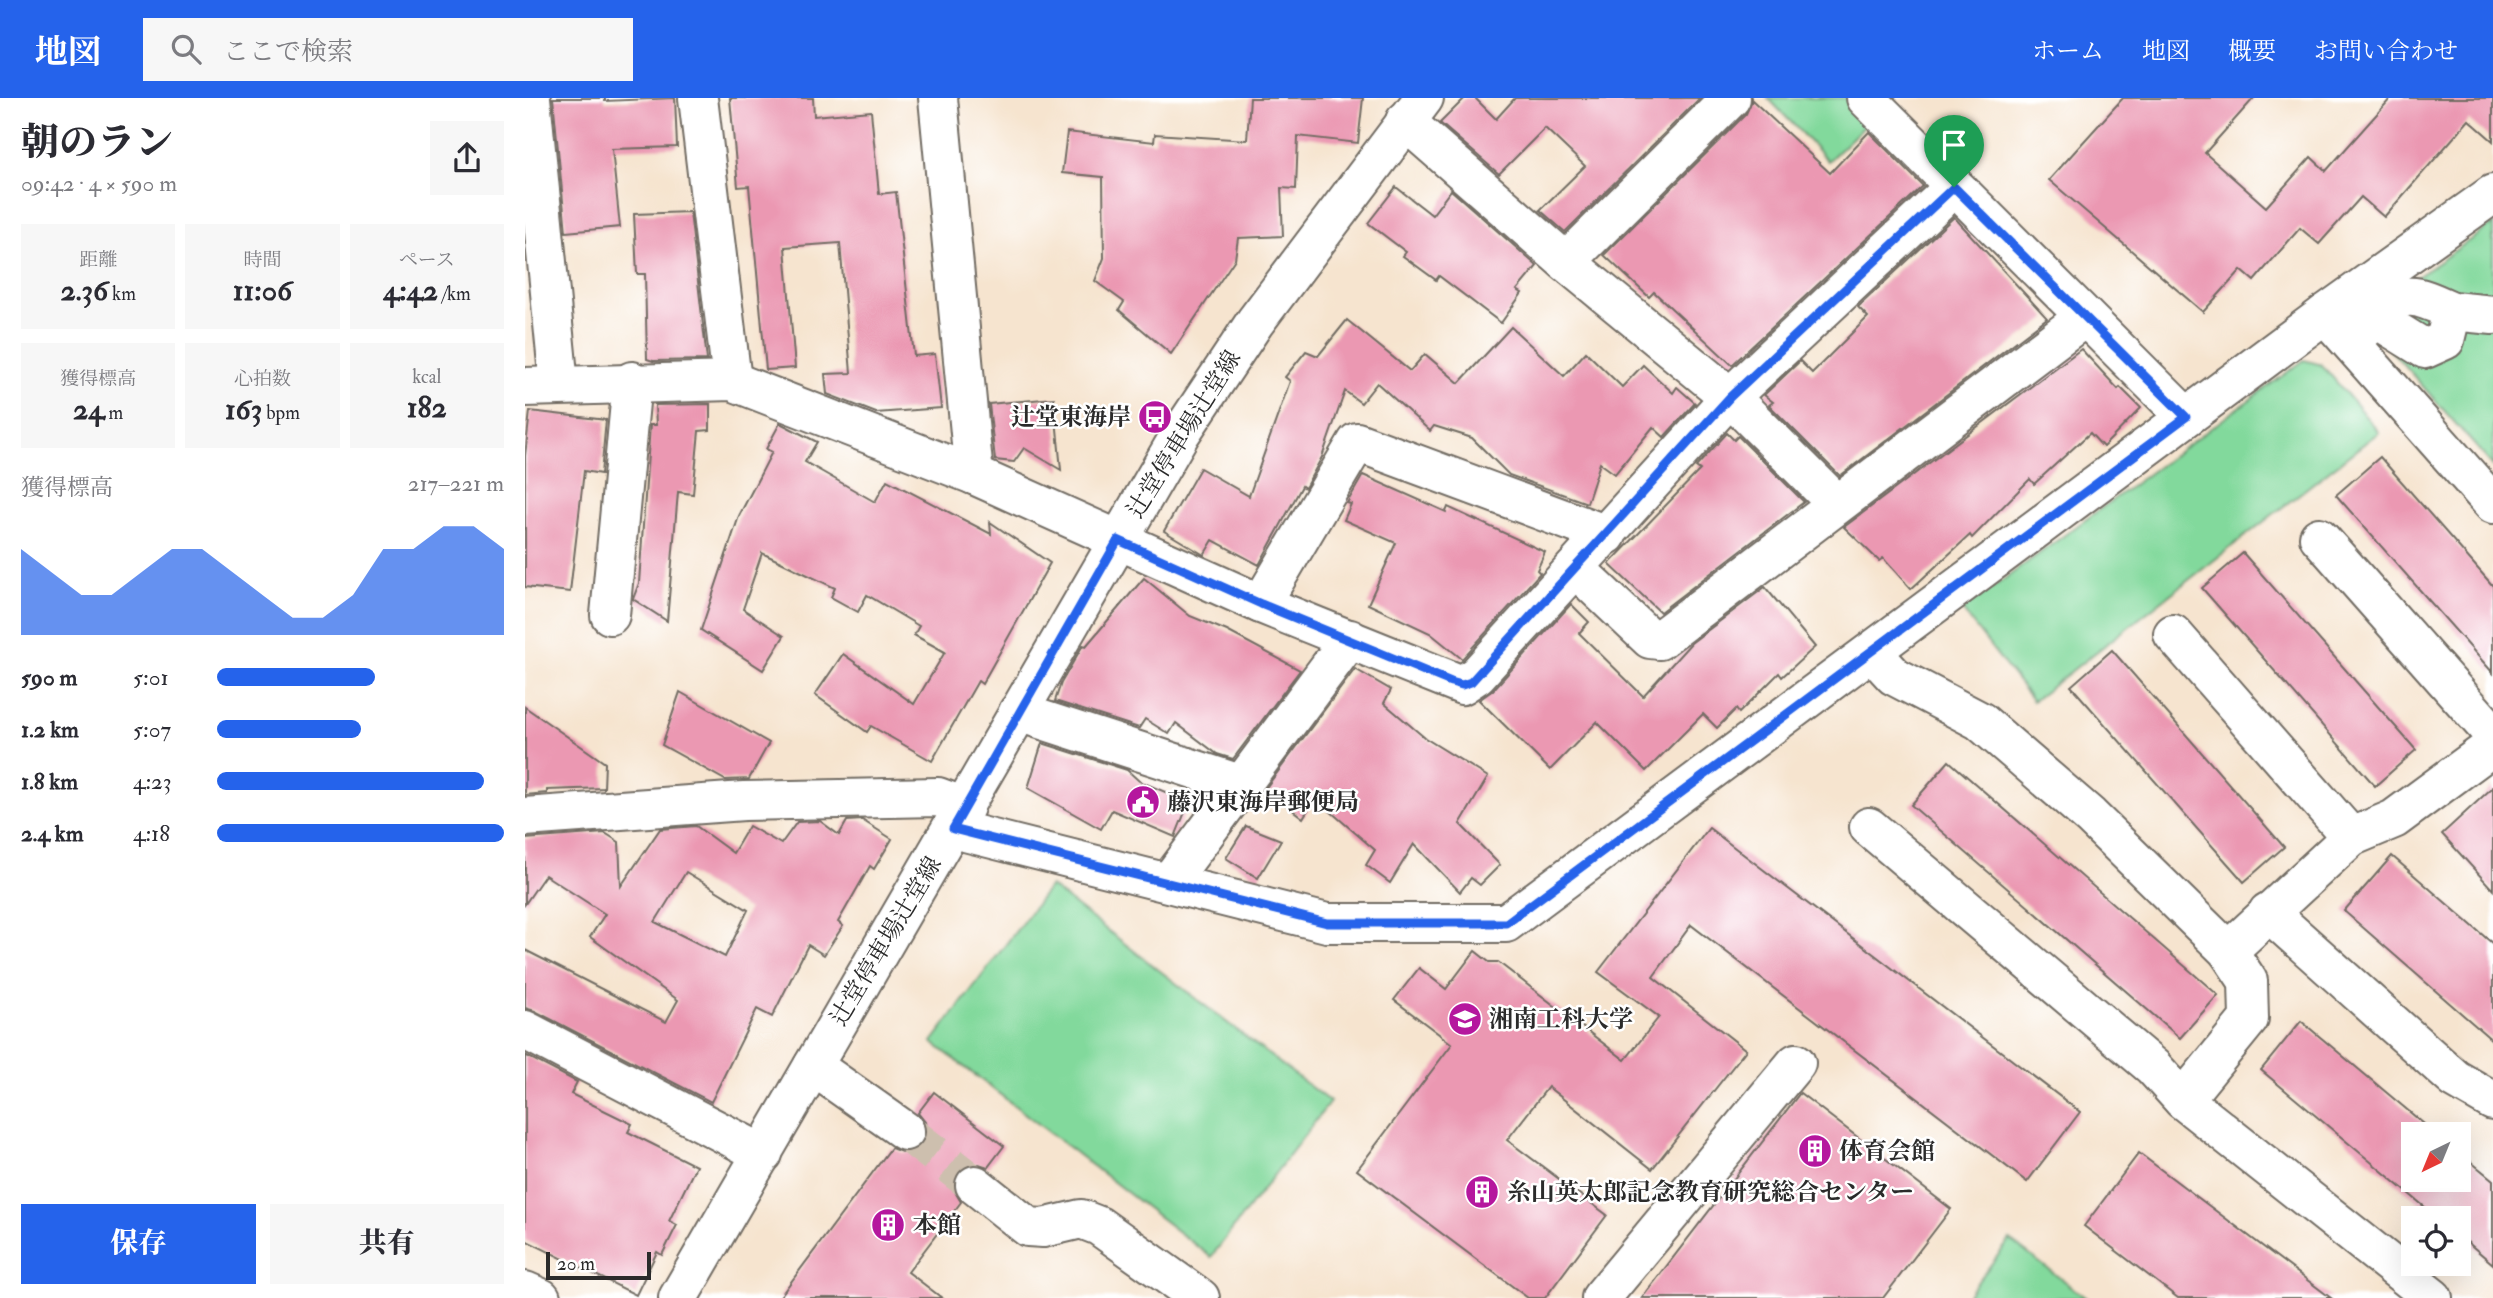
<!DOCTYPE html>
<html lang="ja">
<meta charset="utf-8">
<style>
:root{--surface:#fff;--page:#f7f7f7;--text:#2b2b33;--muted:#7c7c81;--accent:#2563eb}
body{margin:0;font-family:"IM FELL Double Pica","Noto Serif JP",serif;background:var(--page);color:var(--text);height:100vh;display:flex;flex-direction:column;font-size:26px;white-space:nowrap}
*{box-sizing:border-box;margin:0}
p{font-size:23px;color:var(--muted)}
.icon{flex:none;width:38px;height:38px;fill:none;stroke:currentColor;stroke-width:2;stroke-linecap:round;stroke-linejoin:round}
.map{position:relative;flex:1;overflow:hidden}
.details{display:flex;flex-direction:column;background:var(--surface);width:525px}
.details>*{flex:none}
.needle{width:46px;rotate:223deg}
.controls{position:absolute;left:1876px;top:1024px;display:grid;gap:14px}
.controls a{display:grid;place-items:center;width:70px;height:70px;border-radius:0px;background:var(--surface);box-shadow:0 7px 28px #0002;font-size:35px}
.scale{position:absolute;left:21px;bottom:18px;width:105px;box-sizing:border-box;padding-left:7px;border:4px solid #2b2b2b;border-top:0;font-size:19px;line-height:24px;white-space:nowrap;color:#2b2b2b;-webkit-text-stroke:5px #fff;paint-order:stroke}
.pin{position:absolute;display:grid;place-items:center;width:60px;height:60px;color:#fff;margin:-72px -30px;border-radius:50% 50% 50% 0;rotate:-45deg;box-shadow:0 0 7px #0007}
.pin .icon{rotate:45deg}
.round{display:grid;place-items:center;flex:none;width:74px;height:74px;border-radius:0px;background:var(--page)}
.headline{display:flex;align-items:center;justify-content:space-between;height:119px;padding:0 21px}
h1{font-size:38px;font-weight:800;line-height:52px}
.stats{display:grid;grid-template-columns:repeat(3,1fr);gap:10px;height:119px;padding:7px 21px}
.stats div{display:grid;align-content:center;border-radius:0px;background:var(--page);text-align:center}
.stats b{font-size:30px;font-weight:800}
.stats small{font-size:19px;font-weight:400}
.stats p{font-size:19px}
.chart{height:196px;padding:14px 21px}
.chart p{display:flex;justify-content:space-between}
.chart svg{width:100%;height:126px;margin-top:7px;fill:var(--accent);opacity:.7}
.action{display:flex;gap:14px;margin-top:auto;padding:14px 21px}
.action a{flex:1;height:80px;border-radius:0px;background:var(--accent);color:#fff;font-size:28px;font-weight:800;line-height:80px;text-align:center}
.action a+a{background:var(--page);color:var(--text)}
ul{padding:0 21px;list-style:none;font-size:23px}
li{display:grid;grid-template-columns:112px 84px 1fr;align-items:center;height:52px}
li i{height:18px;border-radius:9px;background:var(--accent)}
header{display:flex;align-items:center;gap:42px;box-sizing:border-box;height:98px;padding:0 35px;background:var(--accent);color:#fff}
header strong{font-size:33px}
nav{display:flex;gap:38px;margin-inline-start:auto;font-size:24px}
.search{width:490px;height:63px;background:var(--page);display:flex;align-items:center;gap:18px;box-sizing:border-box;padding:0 24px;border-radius:0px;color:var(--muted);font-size:26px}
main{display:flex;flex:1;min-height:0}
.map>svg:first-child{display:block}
</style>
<header>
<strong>地図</strong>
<div class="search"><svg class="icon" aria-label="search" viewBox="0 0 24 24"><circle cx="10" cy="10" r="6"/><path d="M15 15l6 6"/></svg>ここで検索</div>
<nav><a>ホーム</a><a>地図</a><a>概要</a><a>お問い合わせ</a></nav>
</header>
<main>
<section class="details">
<div class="headline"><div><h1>朝のラン</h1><p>09:42 · 4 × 590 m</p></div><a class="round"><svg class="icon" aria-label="share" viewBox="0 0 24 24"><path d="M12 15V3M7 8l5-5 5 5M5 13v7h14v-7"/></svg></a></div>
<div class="stats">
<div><p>距離</p><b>2.36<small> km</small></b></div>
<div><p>時間</p><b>11:06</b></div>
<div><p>ペース</p><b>4:42<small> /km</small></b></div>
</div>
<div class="stats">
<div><p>獲得標高</p><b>24<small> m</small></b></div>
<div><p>心拍数</p><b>163<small> bpm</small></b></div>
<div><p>kcal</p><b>182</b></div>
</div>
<div class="chart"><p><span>獲得標高</span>217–221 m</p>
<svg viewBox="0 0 160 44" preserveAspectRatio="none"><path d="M0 44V14L10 22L20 30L30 30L40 22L50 14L60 14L70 22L80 30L90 38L100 38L110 30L120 14L130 14L140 6L150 6L160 14V44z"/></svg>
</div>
<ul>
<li><b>590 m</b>5:01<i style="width:55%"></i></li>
<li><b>1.2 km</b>5:07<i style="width:50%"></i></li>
<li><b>1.8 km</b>4:23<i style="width:93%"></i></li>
<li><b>2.4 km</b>4:18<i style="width:100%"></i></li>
</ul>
<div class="action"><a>保存</a><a>共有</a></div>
</section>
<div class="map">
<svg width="1968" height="1200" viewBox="0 0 1968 1200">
<rect width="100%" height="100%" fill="#fff"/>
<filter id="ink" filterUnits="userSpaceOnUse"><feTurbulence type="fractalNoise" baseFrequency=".0143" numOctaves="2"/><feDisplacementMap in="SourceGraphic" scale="14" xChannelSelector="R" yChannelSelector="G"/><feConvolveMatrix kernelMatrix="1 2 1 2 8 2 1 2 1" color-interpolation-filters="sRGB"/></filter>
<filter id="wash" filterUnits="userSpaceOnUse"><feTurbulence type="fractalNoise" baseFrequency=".00686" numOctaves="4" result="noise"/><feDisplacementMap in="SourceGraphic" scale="28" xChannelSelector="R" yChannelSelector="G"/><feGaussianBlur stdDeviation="1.57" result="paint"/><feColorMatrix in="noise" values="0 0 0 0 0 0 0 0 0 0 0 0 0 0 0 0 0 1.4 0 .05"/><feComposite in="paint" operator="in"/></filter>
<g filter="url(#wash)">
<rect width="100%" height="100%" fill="#f6e4cf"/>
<g fill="#82d99c" stroke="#568264" stroke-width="2">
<path d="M1243 0H1325L1346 22 1303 63Z"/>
<path d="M1968 126V368L1856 241 1872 193Z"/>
<path d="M1779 262 1797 267 1854 334 1508 603 1437 512Z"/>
<path d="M525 788 805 1004 686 1159 407 944Z"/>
<path d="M1485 1142 1561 1200H1440Z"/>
</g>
<g id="blocks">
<g fill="#eb98b2" fill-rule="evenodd">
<path d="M28 0H80V3L150 0 152 49 87 51 95 129 41 134Z"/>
<path d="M205 0H288L289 18 346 13 354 96 371 94 389 258 410 256 416 310 351 315 302 296 300 276 326 275 315 145 260 149 270 270 241 272 224 88 213 89Z"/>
<path d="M725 0H838L833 45 773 38 771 91 756 90 758 138 713 140 710 161 646 256 594 212 599 204 570 183 579 160 578 79 537 75 542 34 629 44 630 36 722 42Z"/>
<path d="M940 0H950L971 21 990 0H1175L1040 134 1015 112 1060 68 1020 30 974 76 915 25Z"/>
<path d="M1598 0H1729L1680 55 1741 109 1786 59 1801 73 1866 0H1968V43L1944 22 1859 119 1836 99 1794 146 1775 130 1729 183 1716 172 1678 214 1524 82Z"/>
<path d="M1227 2 1305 75 1344 34 1398 88 1207 267 1129 194 1124 199 1079 157 1221 16Z"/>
<path d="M871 89 907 117 926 92 1012 168 992 192 997 195 976 225 914 178 911 182 878 158 881 154 843 125Z"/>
<path d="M165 114 182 262 128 263 122 261 120 176H112L109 116Z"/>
<path d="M1429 119 1522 220 1315 378 1244 307 1248 304 1239 297 1275 263 1287 275 1343 219 1333 209Z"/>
<path d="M822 222 885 273 900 256 934 285 986 229 1039 278 1061 254 1097 289 1118 267 1148 295 1152 289 1170 305 1139 339 1128 329 1090 376 1075 365 1062 405 984 377 947 340 909 328 905 333 852 285 836 305 820 293 797 359 780 390 777 388 734 467 688 442 679 457 639 433 675 370 724 398 765 283 760 279 781 253 793 258Z"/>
<path d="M1556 251 1593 291 1595 289 1616 310 1578 349 1565 335 1509 386 1505 381 1447 440 1445 437 1386 491 1358 460 1354 463 1319 429Z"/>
<path d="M529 300 536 372 499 350 489 364 470 362 464 306Z"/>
<path d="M185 306V332L174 333 168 396 153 394 142 523 108 501 114 485 125 327H131L130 307Z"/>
<path d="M5 313 81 322 76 376 59 373 45 494 0 489V358Z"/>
<path d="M255 325 292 344 280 364 350 404 362 382 466 436 465 424 525 465 457 586 453 583 407 663 346 628 342 634 290 597 318 556 389 606 420 554 389 537 394 528 342 497 333 514 306 499 310 490 237 455 218 511 259 538 238 572 176 532 214 418 247 354 241 351Z"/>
<path d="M1202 335 1209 342 1213 338 1279 404 1135 514 1084 466 1175 372 1171 369Z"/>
<path d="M1855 359 1968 488V575L1811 397Z"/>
<path d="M838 377 921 414 923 409 1020 454 1012 472 1015 475 937 561 905 535 843 506 871 445 819 422 826 406 822 405Z"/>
<path d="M1718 455 1891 652 1850 688 1677 490Z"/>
<path d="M619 480 665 518 702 533 775 572 708 661 692 656 651 625 644 636 620 621 614 630 530 603 536 585 558 547 561 548Z"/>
<path d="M1240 489 1290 549 1257 579 1254 575 1214 615 1211 611 1192 630 1178 616 1121 673 1072 624 1025 672 954 602 968 592 1046 506 1064 524 1054 535 1118 598 1166 545Z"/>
<path d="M1587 552 1759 749 1719 784 1546 588Z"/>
<path d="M830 571 866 592 859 605 900 640 963 679 935 726 975 767 955 787 946 780 935 794 889 746 865 785 841 767 850 752 790 700 778 720 740 691Z"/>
<path d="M155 594 244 645 224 681 200 682 137 647Z"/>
<path d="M0 609 80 665 79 690 22 692V695L0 697Z"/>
<path d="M517 645 602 672 614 683 664 704 650 739 587 712 576 731 503 690Z"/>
<path d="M1424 663 1693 897 1655 940 1386 707Z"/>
<path d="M1968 689V792L1917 736Z"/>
<path d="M337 722 367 741 349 771 345 768 313 824 318 828 299 857 283 847 247 919 232 911 186 1004 10 913 0 910V852L141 924 153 902 65 839 80 816 20 777 0 806V741L80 735 94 744 96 788 135 731 171 728 208 755 224 728 256 746 272 724 295 723 314 737 322 723ZM161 774 223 812 200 859 130 824Z"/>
<path d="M721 728 756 742 733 780 701 760Z"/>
<path d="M1184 730 1555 1014 1502 1084 1166 827 1128 879 1221 952 1127 1071 1023 989 982 1042 1082 1117 1020 1200H1003L832 1072 927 946 869 902 894 870 921 891 950 853 964 864H973L1100 962 1134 919 1073 874Z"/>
<path d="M1867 758 1968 846V943L1819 813Z"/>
<path d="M1776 923 1911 1036H1888V1082H1934V1054L1968 1082V1166L1934 1137V1120H1913L1736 972Z"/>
<path d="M0 957 52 984 46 996 107 1026 103 1034 171 1068 144 1123 152 1127 137 1157 132 1154 111 1197 0 1142Z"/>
<path d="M409 994 479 1048 463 1069 454 1066 443 1067 432 1074 429 1083 430 1094 436 1104 383 1174 417 1200H254L366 1050 379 1055 390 1053 397 1046 402 1034 400 1024 393 1015Z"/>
<path d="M1275 995 1426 1111 1358 1200H1117Z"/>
<path d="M1614 1055 1806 1200H1653L1559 1128Z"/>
</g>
</g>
</g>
<g filter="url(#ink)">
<use href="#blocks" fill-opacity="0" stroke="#726c64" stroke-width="2"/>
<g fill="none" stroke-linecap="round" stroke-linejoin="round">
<path stroke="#cdbfae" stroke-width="38" stroke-dasharray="38 19" stroke-linecap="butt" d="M380 1033 450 1087"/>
<g stroke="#726c64" stroke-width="42">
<g id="minor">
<path d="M6 0 34 287"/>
<path d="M173 0 207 283"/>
<path d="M413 0 449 377"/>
<path d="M1341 0 1661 319"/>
<path d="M880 23 1041 164 1205 299 1312 406"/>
<path d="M1968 96 1800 216 1968 406"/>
<path d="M1041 164 1206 0"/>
<path d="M1927 213 1968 217"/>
<path d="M1840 231 1850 220 1900 251 1920 242 1927 213C1894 198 1878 188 1850 220"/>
<path d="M0 289 207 283 449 377 736 506 937 587 952 577 1205 299 1429 89"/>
<path d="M1794 439 1968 636"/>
<path d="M1050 470 1125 541 1134 542 1560 219"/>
<path d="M736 506 832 344 1082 437"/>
<path d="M85 517 107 283"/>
<path d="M1648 536 1826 739"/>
<path d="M1347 554 1369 578 1455 623 1565 718 1703 853 1826 739 1869 721 1968 648"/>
<path d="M493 614 715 686"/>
<path d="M0 719 219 703 413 699 440 709"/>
<path d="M1344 729 1628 969 1658 1002"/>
<path d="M428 731 802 825H981L1800 216"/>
<path d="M644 784 825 541"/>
<path d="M1743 814 1930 981 1968 1003"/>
<path d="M1703 853 1723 883 1724 921 1658 1002 1908 1200"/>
<path d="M0 932 238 1056"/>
<path d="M288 968 380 1033"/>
<path d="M450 1087 503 1129 518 1130 556 1121 574 1128 675 1200"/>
<path d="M0 1193 16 1200"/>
<path d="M1076 1200 1271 965"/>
</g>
</g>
<g stroke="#726c64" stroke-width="42">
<path id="major" d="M153 1200 656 335 730 224 899 0"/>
</g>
<use href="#minor" stroke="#fff" stroke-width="38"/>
<use href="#major" stroke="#fff" stroke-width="38"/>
</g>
</g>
<g fill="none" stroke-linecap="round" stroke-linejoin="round" filter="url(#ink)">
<g stroke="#fff" stroke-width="14">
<path id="route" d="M1429 89 1661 319 981 825H802L428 731 593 442 736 506 926 584 937 587 946 584 1205 299Z"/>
</g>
<use href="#route" stroke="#2563eb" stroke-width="9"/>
</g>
<defs>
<g id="bus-disc" transform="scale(1.75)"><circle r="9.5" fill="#b5179e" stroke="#fff"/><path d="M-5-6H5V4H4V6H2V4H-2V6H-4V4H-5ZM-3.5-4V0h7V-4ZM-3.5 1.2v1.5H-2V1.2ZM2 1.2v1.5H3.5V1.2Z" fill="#fff"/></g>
<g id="civic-disc" transform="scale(1.75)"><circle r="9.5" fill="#b5179e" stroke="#fff"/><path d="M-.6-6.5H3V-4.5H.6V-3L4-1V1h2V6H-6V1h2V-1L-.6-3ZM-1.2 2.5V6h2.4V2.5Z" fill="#fff"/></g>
<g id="university-disc" transform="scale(1.75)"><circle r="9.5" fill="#b5179e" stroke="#fff"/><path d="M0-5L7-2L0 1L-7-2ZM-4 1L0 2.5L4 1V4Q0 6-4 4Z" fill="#fff"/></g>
<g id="building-disc" transform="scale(1.75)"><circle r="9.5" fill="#b5179e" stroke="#fff"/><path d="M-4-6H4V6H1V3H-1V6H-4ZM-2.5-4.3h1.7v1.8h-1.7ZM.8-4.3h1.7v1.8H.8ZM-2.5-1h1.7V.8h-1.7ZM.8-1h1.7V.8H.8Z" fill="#fff"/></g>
</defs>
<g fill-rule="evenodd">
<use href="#bus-disc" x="630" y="319"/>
<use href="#civic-disc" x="618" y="704"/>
<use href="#university-disc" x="940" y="921"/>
<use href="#building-disc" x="1290" y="1053"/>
<use href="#building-disc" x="957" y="1094"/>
<use href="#building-disc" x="363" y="1127"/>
</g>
<g text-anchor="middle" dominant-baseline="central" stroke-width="5" stroke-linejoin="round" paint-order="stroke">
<g font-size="24" font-weight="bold" fill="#2b2b2b" stroke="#fff" text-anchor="start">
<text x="606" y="319" text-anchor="end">辻堂東海岸</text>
<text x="642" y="704">藤沢東海岸郵便局</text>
<text x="964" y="921">湘南工科大学</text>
<text x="1314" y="1053">体育会館</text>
<text x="982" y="1094">糸山英太郎記念教育研究総合センター</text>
<text x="388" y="1127">本館</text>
</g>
<g font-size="24" fill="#2b2b2b" stroke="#fff">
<text transform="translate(659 336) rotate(-58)">辻堂停車場辻堂線</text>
<text transform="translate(361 843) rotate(-59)">辻堂停車場辻堂線</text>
</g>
</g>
</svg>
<div class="controls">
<a><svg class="needle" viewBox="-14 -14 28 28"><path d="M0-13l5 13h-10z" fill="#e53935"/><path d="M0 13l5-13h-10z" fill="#7c7c81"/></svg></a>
<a><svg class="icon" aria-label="locate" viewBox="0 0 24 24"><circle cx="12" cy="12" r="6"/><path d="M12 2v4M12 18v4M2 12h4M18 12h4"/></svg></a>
</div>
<div class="scale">20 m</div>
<div class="pin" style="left:1429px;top:89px;background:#1e9e55"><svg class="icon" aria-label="arrive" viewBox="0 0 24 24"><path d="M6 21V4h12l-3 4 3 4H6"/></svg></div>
</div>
</main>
